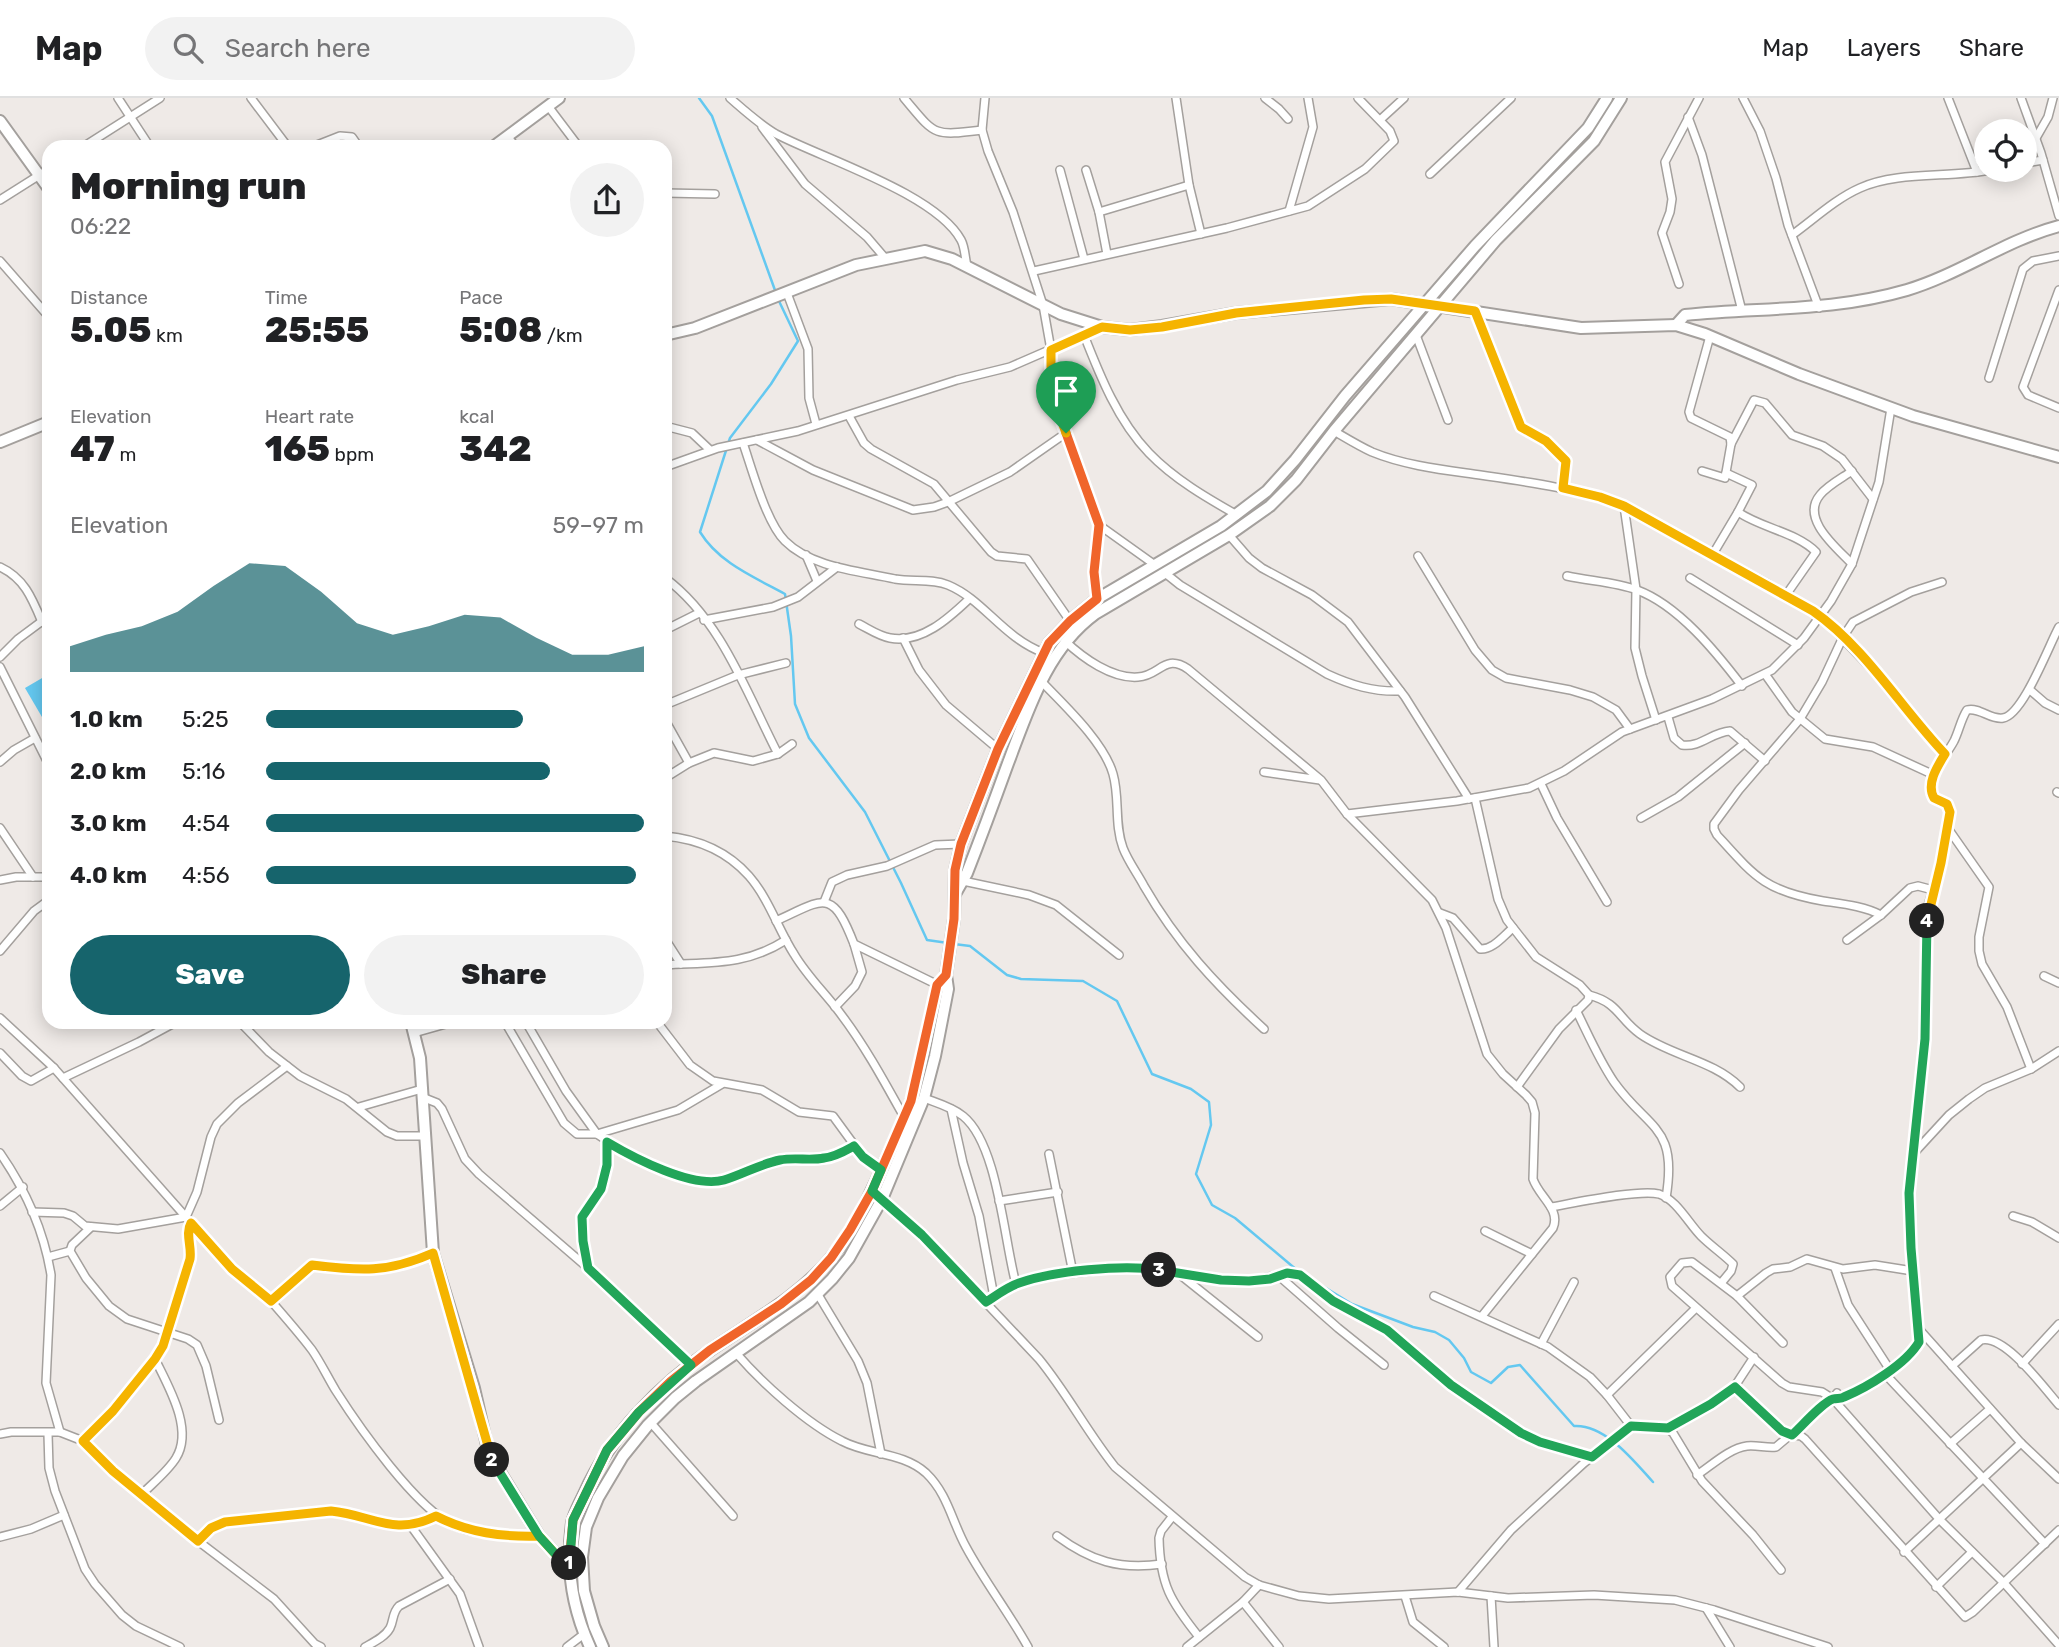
<!DOCTYPE html>
<meta charset="utf-8">
<style>
:root{--surface:#fff;--page:#f2f2f2;--text:#202124;--muted:#757577;--line:#e0e0e0;--accent:#16646c}
body{margin:0;font-family:Rubik,sans-serif;background:var(--page);color:var(--text);height:100vh;display:flex;flex-direction:column;font-size:26px;white-space:nowrap}
*{box-sizing:border-box;margin:0}
p{font-size:23px;color:var(--muted)}
.icon{flex:none;width:38px;height:38px;fill:none;stroke:currentColor;stroke-width:2;stroke-linecap:round;stroke-linejoin:round}
.map{position:relative;flex:1;overflow:hidden}
.drawer{position:absolute;left:42px;top:42px;width:630px;height:889px;display:flex;flex-direction:column;background:var(--surface);border-radius:21px;box-shadow:0 4px 18px #0003}
.drawer>*{flex:none}
.tools{position:absolute;left:1974px;top:21px;display:grid;gap:14px}
.tools a{display:grid;place-items:center;width:63px;height:63px;border-radius:50%;background:var(--surface);box-shadow:0 4px 18px #0003;font-size:35px}
.pin{position:absolute;display:grid;place-items:center;width:60px;height:60px;color:#fff;margin:-72px -30px;border-radius:50% 50% 50% 0;rotate:-45deg;box-shadow:0 0 7px #0007}
.pin .icon{rotate:45deg}
.km{position:absolute;width:35px;height:35px;margin:-18px;border-radius:50%;background:#222;color:#fff;font-size:19px;line-height:35px;text-align:center}
.round{display:grid;place-items:center;flex:none;width:74px;height:74px;border-radius:37px;background:var(--page)}
.overview{display:flex;align-items:center;justify-content:space-between;height:119px;padding:0 28px}
h1{font-size:38px;font-weight:800;line-height:52px}
.figures{display:grid;grid-template-columns:repeat(3,1fr);gap:10px;height:119px;padding:7px 28px}
.figures div{display:grid;align-content:center}
.figures b{font-size:35px;font-weight:800}
.figures small{font-size:19px;font-weight:400}
.figures p{font-size:19px}
.chart{height:196px;padding:14px 28px}
.chart p{display:flex;justify-content:space-between}
.chart svg{width:100%;height:126px;margin-top:7px;fill:var(--accent);opacity:.7}
.cta{display:flex;gap:14px;margin-top:auto;padding:14px 28px}
.cta a{flex:1;height:80px;border-radius:42px;background:var(--accent);color:#fff;font-size:28px;font-weight:800;line-height:80px;text-align:center}
.cta a+a{background:var(--page);color:var(--text)}
ul{padding:0 28px;list-style:none;font-size:23px}
li{display:grid;grid-template-columns:112px 84px 1fr;align-items:center;height:52px}
li i{height:18px;border-radius:9px;background:var(--accent)}
header{display:flex;align-items:center;gap:42px;box-sizing:border-box;height:98px;padding:0 35px;background:var(--surface);border-bottom:2px solid var(--line)}
header strong{font-size:33px}
nav{display:flex;gap:38px;margin-inline-start:auto;font-size:24px}
.search{width:490px;height:63px;background:var(--page);display:flex;align-items:center;gap:18px;box-sizing:border-box;padding:0 24px;border-radius:38px;color:var(--muted);font-size:26px}
.map>svg:first-child{display:block}
</style>
<header>
<strong>Map</strong>
<div class="search"><svg class="icon" aria-label="search" viewBox="0 0 24 24"><circle cx="10" cy="10" r="6"/><path d="M15 15l6 6"/></svg>Search here</div>
<nav><a>Map</a><a>Layers</a><a>Share</a></nav>
</header>
<div class="map">
<svg width="2059" height="1549" viewBox="0 0 2059 1549">
<rect width="100%" height="100%" fill="#efeae7"/>
<path fill="#64c8f0" d="M49 576V631L25 590Z"/>
<g fill="none" stroke-linecap="round" stroke-linejoin="round">
<g stroke="#64c8f0" stroke-width="2.5">
<path d="M699 0 712 18 776 195"/>
<path d="M778 201 798 243 771 286 730 340 700 434C719 465 754 479 785 496L791 538 795 606 809 640 865 714 901 785 927 842 948 845"/>
<path d="M954 846 970 848 1007 877 1021 881 1083 883 1117 903 1152 976 1191 991 1209 1004 1211 1027 1196 1076 1212 1107 1235 1120 1298 1173 1352 1206 1413 1229 1435 1234 1449 1242 1464 1260 1471 1274 1491 1285 1508 1269 1520 1267 1574 1328C1605 1326 1634 1363 1653 1384"/>
</g>
<g stroke="#a4a09d" stroke-width="10">
<g id="street">
<path d="M118 0 150 49"/>
<path d="M251 0 288 49"/>
<path d="M730 0C745 13 759 26 776 36 824 61 936 96 961 142 965 149 965 160 967 168"/>
<path d="M904 0C936 38 932 38 982 32"/>
<path d="M985 0 982 32 988 53 1013 114 1043 207 1051 252V287L1054 302 1099 427 1155 467"/>
<path d="M1176 0 1189 87 1201 136"/>
<path d="M1265 0 1279 11 1288 21"/>
<path d="M1743 0 1760 33 1776 80 1788 127 1819 210"/>
<path d="M1948 0 1977 74"/>
<path d="M2021 0 2041 55 2059 118"/>
<path d="M548 8 579 49"/>
<path d="M1688 19 1702 57 1742 213"/>
<path d="M1380 22 1404 0"/>
<path d="M762 29 805 86 867 139 885 160"/>
<path d="M507 38 516 49"/>
<path d="M2036 40 2048 19 2053 0"/>
<path d="M83 49 160 0"/>
<path d="M312 49 340 38 352 39 359 49"/>
<path d="M2025 65 2043 62"/>
<path d="M1060 72 1084 161"/>
<path d="M1086 72 1099 114 1107 156"/>
<path d="M1430 76 1511 0"/>
<path d="M665 95 715 96"/>
<path d="M0 102 49 71"/>
<path d="M1289 113 1313 29 1308 0"/>
<path d="M1099 114 1189 87"/>
<path d="M1792 137C1813 122 1835 101 1860 90 1897 73 1949 80 1990 72"/>
<path d="M0 163 49 219"/>
<path d="M1034 173 1227 130 1308 108 1365 71 1394 43 1390 33 1358 0"/>
<path d="M1679 186 1662 135 1670 114 1672 101 1665 64 1699 0"/>
<path d="M2059 192 2023 289 2028 297 2059 310"/>
<path d="M787 195 808 251 809 300 816 326"/>
<path d="M1475 213 1521 329 1546 343 1566 363 1563 390"/>
<path d="M1084 237C1100 278 1118 323 1149 355 1174 381 1207 400 1237 417"/>
<path d="M1416 237 1448 322"/>
<path d="M1710 238 1689 314 1691 320 1730 339 1731 346"/>
<path d="M1989 280 2023 171 2033 163 2059 158"/>
<path d="M849 318 864 345 871 351 934 386 991 454 997 458 1027 461 1070 523"/>
<path d="M665 328 692 335 710 352"/>
<path d="M1334 333C1346 340 1359 348 1372 354 1401 366 1436 371 1466 375 1520 383 1574 389 1624 408L1768 486 1821 518 1871 570 1945 656"/>
<path d="M757 342 813 372 913 412 934 409 948 404 1010 374 1066 335"/>
<path d="M743 345C752 371 766 424 785 443 812 470 860 473 895 481 913 484 932 480 948 487 984 502 1002 539 1044 555"/>
<path d="M665 369 718 350 798 333 957 282 1010 269 1102 229"/>
<path d="M1702 373 1725 380 1731 346 1754 302 1765 305 1792 337 1823 348 1842 361 1873 401"/>
<path d="M1852 373C1842 380 1828 387 1820 397 1800 421 1837 450 1852 466"/>
<path d="M1726 375 1752 387 1738 414C1761 430 1796 434 1816 454L1786 497"/>
<path d="M1624 408 1636 491 1635 550 1642 578 1656 622"/>
<path d="M1229 437 1249 460 1262 470 1312 497 1348 524 1405 599 1469 701"/>
<path d="M1713 456 1738 414"/>
<path d="M806 457 817 483"/>
<path d="M1418 458 1475 552 1492 572 1506 580 1570 592 1593 599 1616 612 1630 631"/>
<path d="M0 469C24 480 32 500 42 524"/>
<path d="M1165 475 1180 487 1327 576C1351 587 1373 594 1400 593"/>
<path d="M1567 478C1589 483 1616 484 1637 492 1678 507 1716 554 1742 588"/>
<path d="M665 480C721 521 747 596 778 656"/>
<path d="M1690 480 1798 547"/>
<path d="M1097 501 1094 474 1099 427"/>
<path d="M704 522 773 509 798 499 837 469"/>
<path d="M859 526C869 531 879 538 890 540 921 546 949 520 969 501"/>
<path d="M665 532 699 515"/>
<path d="M903 540 919 572 946 607 998 651"/>
<path d="M1065 543C1083 560 1112 581 1138 579 1160 578 1164 555 1188 571L1321 682 1347 716 1432 802 1446 830 1487 956 1503 976 1526 997 1532 1004 1535 1015 1533 1081C1539 1099 1561 1111 1553 1130L1482 1218"/>
<path d="M0 559 18 541 49 518"/>
<path d="M0 569 49 667"/>
<path d="M1765 576 1792 614 1825 641 1873 649 1934 677"/>
<path d="M1041 583C1064 607 1104 644 1113 676 1120 700 1114 726 1123 750 1128 763 1137 775 1144 788 1177 845 1215 886 1264 931"/>
<path d="M2030 592 2045 605 2059 612"/>
<path d="M665 607 738 577 786 565"/>
<path d="M1668 619 1674 640 1682 647C1700 650 1712 634 1730 633L1765 663"/>
<path d="M665 622 689 665"/>
<path d="M0 664 14 652 35 640"/>
<path d="M1264 674 1320 682"/>
<path d="M665 680 689 665 714 655 753 663 778 656 792 646"/>
<path d="M1541 686 1557 720 1607 804"/>
<path d="M2057 694 2059 695"/>
<path d="M1475 700 1498 801 1507 822 1536 859 1580 887 1589 897 1588 902 1559 931 1517 989"/>
<path d="M1347 716 1457 703 1529 690 1564 673 1622 634 1712 601 1772 572 1804 540 1831 503 1852 466 1879 384 1891 310"/>
<path d="M1641 720 1678 699 1745 645"/>
<path d="M1947 729 1989 789 1979 839V853L1982 866 2007 909 2031 971"/>
<path d="M0 730 33 779"/>
<path d="M665 738C698 741 726 752 749 778 769 801 778 831 794 856 807 878 825 895 840 915 865 948 884 983 904 1019"/>
<path d="M0 782 16 779H49"/>
<path d="M963 783 1029 797 1056 807 1119 857"/>
<path d="M824 804 832 784 847 777 887 768 935 747 961 746"/>
<path d="M1440 815 1453 820 1480 851C1493 852 1503 838 1513 830"/>
<path d="M1881 817C1864 808 1843 806 1823 803 1765 793 1755 779 1717 737L1714 731V726L1739 692 1800 621 1822 584 1843 539 1853 524 1911 494 1942 484"/>
<path d="M776 823C824 801 832 789 854 846L938 887"/>
<path d="M665 841 681 866"/>
<path d="M1847 842 1881 817 1910 790 1918 788 1933 792"/>
<path d="M0 853 34 813 49 802"/>
<path d="M665 867C711 864 745 868 786 842"/>
<path d="M2044 878 2059 885"/>
<path d="M1589 897C1619 905 1618 920 1640 936 1671 958 1713 962 1740 989"/>
<path d="M835 909 855 888 862 874 854 846"/>
<path d="M1576 912C1588 936 1599 962 1614 984 1649 1033 1678 1027 1666 1100"/>
<path d="M0 920 54 970 232 1171 271 1203 312 1167C360 1173 388 1175 433 1155"/>
<path d="M240 924 269 954 300 978 346 1001 387 1034 397 1038H425"/>
<path d="M505 924 564 1025 577 1036H597L678 1012 722 986"/>
<path d="M526 924 566 993 597 1036 620 1051 654 1068 693 1081 712 1084 724 1082 759 1067 780 1062 796 1060 823 1061 854 1048"/>
<path d="M657 924 690 967 713 983 762 992 799 1014 833 1018 863 1059 881 1072"/>
<path d="M414 935 453 924"/>
<path d="M0 955 22 978 31 983 54 970"/>
<path d="M63 980 139 944 176 924"/>
<path d="M422 999 437 1005 442 1011 465 1061 479 1076 617 1195 691 1267"/>
<path d="M924 1000C937 1005 952 1009 963 1018 998 1046 1004 1143 1016 1186"/>
<path d="M359 1009 422 991"/>
<path d="M951 1011 963 1065 979 1118 994 1199"/>
<path d="M0 1055C25 1091 44 1133 51 1177L46 1285 60 1334"/>
<path d="M1914 1055 1949 1017 1969 1001 1985 990 2031 971 2059 953"/>
<path d="M1049 1056 1073 1175"/>
<path d="M872 1093 922 1137 1039 1261C1067 1295 1087 1334 1115 1369L1245 1479 1259 1487 1299 1498 1329 1501 1458 1494 1508 1500 1594 1497 1675 1502 1714 1512 1828 1549"/>
<path d="M999 1103 1058 1094"/>
<path d="M0 1108 23 1089"/>
<path d="M1551 1109C1574 1105 1639 1091 1659 1096 1676 1101 1689 1126 1701 1138 1711 1148 1723 1156 1733 1166L1731 1173 1722 1184"/>
<path d="M32 1114 64 1115 73 1118 85 1128 118 1131 186 1119 197 1094 211 1039 217 1026 238 1005 287 968"/>
<path d="M2013 1118 2032 1124 2059 1140"/>
<path d="M91 1129 72 1147 70 1153 86 1180 109 1208 127 1221 188 1241 197 1247 206 1268 219 1322"/>
<path d="M1485 1133 1532 1156"/>
<path d="M48 1159 70 1153"/>
<path d="M588 1169 583 1143 582 1119 601 1091 607 1067V1044"/>
<path d="M1835 1170 1848 1207 1890 1272"/>
<path d="M1178 1175 1258 1239"/>
<path d="M1279 1178 1338 1230 1384 1267"/>
<path d="M817 1195 858 1263 867 1285 881 1356"/>
<path d="M1434 1198 1548 1249 1590 1279 1607 1297 1631 1328C1645 1328 1662 1325 1673 1335L1702 1383 1753 1437 1781 1472"/>
<path d="M1737 1198 1766 1175 1773 1171 1790 1169 1807 1161 1843 1171 1875 1167 1913 1173"/>
<path d="M271 1203C285 1219 299 1235 312 1252 321 1265 328 1280 336 1293 359 1329 417 1412 455 1428 481 1439 511 1438 539 1438"/>
<path d="M986 1204 1016 1186 1033 1180 1109 1171 1144 1169 1221 1182 1249 1183 1293 1174 1333 1203 1387 1232 1451 1287 1521 1335 1540 1344 1592 1359"/>
<path d="M1919 1231 2021 1345 2059 1381"/>
<path d="M1783 1245 1737 1198 1692 1164 1682 1165 1670 1179 1672 1188 1782 1285 1789 1289 1822 1294 1833 1301 1842 1300 1885 1276 1916 1249 1919 1238 1911 1150 1909 1095 1925 941V835L1928 808 1941 765 1950 714 1947 706 1932 698C1927 676 1945 660 1954 643 1959 633 1961 621 1967 612 1980 609 1990 622 2003 620 2023 617 2049 547 2059 529"/>
<path d="M1541 1246 1574 1184"/>
<path d="M736 1255C762 1285 806 1325 842 1343 868 1357 903 1354 926 1375 948 1396 952 1424 966 1449 985 1484 1009 1515 1028 1549"/>
<path d="M2022 1266 2059 1226"/>
<path d="M1952 1268 1981 1242C2005 1236 2044 1290 2059 1307"/>
<path d="M1885 1276 2045 1446"/>
<path d="M1735 1288 1787 1336 1801 1338 1805 1341 1965 1519 1973 1514 2059 1432"/>
<path d="M1607 1297 1696 1210"/>
<path d="M1833 1301 1940 1422 2004 1485 2059 1547"/>
<path d="M651 1325 733 1418"/>
<path d="M1668 1330 1726 1296 1735 1288 1754 1259"/>
<path d="M0 1336 11 1334H60L83 1343 113 1373 198 1443 274 1501 315 1546 321 1549"/>
<path d="M48 1336 49 1370 55 1393 85 1471 95 1486 122 1517 136 1528 180 1549"/>
<path d="M83 1343 113 1313 155 1261 163 1248 190 1161C192 1148 185 1136 191 1125"/>
<path d="M1950 1346 1990 1311"/>
<path d="M1697 1377C1712 1367 1730 1350 1747 1348 1757 1347 1766 1350 1776 1349L1833 1301 1837 1295"/>
<path d="M142 1396C153 1385 168 1373 176 1360 194 1331 168 1288 155 1261"/>
<path d="M1172 1419 1161 1433 1159 1440C1160 1487 1171 1504 1199 1539"/>
<path d="M411 1428 460 1496 479 1549"/>
<path d="M1057 1438C1091 1463 1119 1472 1162 1466"/>
<path d="M0 1439 31 1431 64 1417"/>
<path d="M198 1443 211 1430 225 1424 331 1413C372 1417 394 1439 436 1418"/>
<path d="M1904 1454 2021 1345"/>
<path d="M1936 1489 1972 1454"/>
<path d="M1458 1494 1511 1432 1584 1365 1631 1328"/>
<path d="M1405 1498 1413 1524 1444 1549"/>
<path d="M1491 1498 1494 1549"/>
<path d="M1243 1504 1279 1549"/>
<path d="M1706 1510 1730 1549"/>
<path d="M365 1549C374 1544 385 1539 390 1530 394 1522 392 1515 399 1508L450 1481"/>
<path d="M567 1549 584 1536"/>
<path d="M1187 1549 1243 1504 1259 1487"/>
</g>
</g>
<g stroke="#a4a09d" stroke-width="14">
<g id="secondary">
<path d="M493 49 559 0"/>
<path d="M1676 227 1685 217C1762 209 1831 214 1907 192 1960 176 2006 142 2059 128"/>
<path d="M665 237 695 230 856 167 925 153 952 161 1061 216 1102 229 1130 232 1162 228 1236 215 1391 201 1581 230 1676 227 1705 236 1799 276 1913 318 2059 359"/>
<path d="M955 796 967 775C981 739 994 704 1007 668 1028 613 1046 552 1095 516L1229 437 1270 408 1296 382 1334 333 1496 142 1594 43 1621 0"/>
<path d="M411 924 420 960 433 1155 474 1290 489 1356 539 1438 571 1473"/>
<path d="M590 1549C572 1510 566 1467 572 1425 574 1415 580 1405 584 1396 611 1336 659 1287 712 1251 753 1223 798 1199 830 1161 857 1128 874 1088 891 1050 898 1034 906 1018 912 1001 923 964 930 925 938 887L946 877"/>
<path d="M603 1549 594 1528 584 1493 582 1459 586 1429 598 1400 623 1358 648 1327 675 1300 696 1283 809 1204 832 1181 849 1160 882 1101 924 1000 935 958 948 891 946 877 954 821 955 772 961 746 998 651 1049 545 1070 523 1097 501 1221 428 1267 393 1295 362 1345 298 1475 148 1588 30 1607 0"/>
</g>
</g>
<g stroke="#a4a09d" stroke-width="14">
<g id="primary">
<path d="M0 23 49 91"/>
<path d="M0 344 49 324"/>
</g>
</g>
<use href="#street" stroke="#fff" stroke-width="7"/>
<use href="#secondary" stroke="#fff" stroke-width="10"/>
<use href="#primary" stroke="#fff" stroke-width="10"/>
</g>
<g fill="none" stroke-linecap="round" stroke-linejoin="round">
<g stroke="#fff" stroke-width="14">
<path id="split-1" d="M569 1465 573 1422 607 1352 639 1314 671 1283 710 1252 781 1206 811 1182 831 1160 850 1132 872 1093 911 1003 937 887 946 877 954 821 955 772 961 746 998 651 1049 545 1070 523 1097 501 1094 474 1099 427 1066 335"/>
</g>
<g stroke="#fff" stroke-width="14">
<path id="split-2" d="M492 1362 433 1155C388 1175 360 1173 312 1167L271 1203 232 1171 191 1125C185 1136 192 1148 190 1161L163 1248 155 1261 113 1313 83 1343 113 1373 198 1443 211 1430 225 1424 331 1413C372 1417 394 1439 436 1418 469 1435 502 1439 539 1438L569 1471V1465"/>
</g>
<g stroke="#fff" stroke-width="14">
<path id="split-3" d="M492 1362 539 1438 569 1471 573 1422 607 1352 639 1314 691 1267 588 1170 583 1143 582 1119 601 1091 607 1067V1044C634 1060 693 1091 724 1082 744 1076 760 1066 780 1062 795 1059 810 1063 824 1060 835 1059 845 1053 854 1048L863 1059 881 1072 872 1093 922 1137 986 1204C997 1197 1007 1189 1019 1185 1053 1173 1123 1166 1159 1172"/>
</g>
<g stroke="#fff" stroke-width="14">
<path id="split-4" d="M1159 1172 1221 1182 1249 1183 1270 1181 1287 1175 1300 1177 1333 1203 1387 1232 1451 1287 1521 1335 1540 1344 1592 1359 1631 1328 1668 1330 1711 1306 1735 1289 1782 1333 1792 1337C1801 1329 1823 1304 1833 1301 1837 1300 1841 1301 1844 1299 1868 1289 1906 1266 1919 1244L1911 1150 1909 1095 1925 941 1927 823"/>
</g>
<g stroke="#fff" stroke-width="14">
<path id="split-5" d="M1066 335 1054 302 1051 286V252L1102 229 1130 232 1162 229 1236 215 1364 202 1391 201 1475 213 1521 329 1546 343 1566 363 1563 390 1600 399 1624 408 1813 513C1865 549 1902 611 1945 656 1937 669 1926 686 1934 700L1947 706 1950 714 1941 765 1927 823"/>
</g>
<use href="#split-1" stroke="#f0652b" stroke-width="9"/>
<use href="#split-2" stroke="#f5b400" stroke-width="9"/>
<use href="#split-3" stroke="#22a559" stroke-width="9"/>
<use href="#split-4" stroke="#22a559" stroke-width="9"/>
<use href="#split-5" stroke="#f5b400" stroke-width="9"/>
</g>
</svg>
<div class="tools">
<a><svg class="icon" aria-label="locate" viewBox="0 0 24 24"><circle cx="12" cy="12" r="6"/><path d="M12 2v4M12 18v4M2 12h4M18 12h4"/></svg></a>
</div>
<div class="pin" style="left:1066px;top:335px;background:#1e9e55"><svg class="icon" aria-label="arrive" viewBox="0 0 24 24"><path d="M6 21V4h12l-3 4 3 4H6"/></svg></div>
<b class="km" style="left:569px;top:1465px">1</b>
<b class="km" style="left:492px;top:1362px">2</b>
<b class="km" style="left:1159px;top:1172px">3</b>
<b class="km" style="left:1927px;top:823px">4</b>
<section class="drawer">
<div class="overview"><div><h1>Morning run</h1><p>06:22</p></div><a class="round"><svg class="icon" aria-label="share" viewBox="0 0 24 24"><path d="M12 15V3M7 8l5-5 5 5M5 13v7h14v-7"/></svg></a></div>
<div class="figures">
<div><p>Distance</p><b>5.05<small> km</small></b></div>
<div><p>Time</p><b>25:55</b></div>
<div><p>Pace</p><b>5:08<small> /km</small></b></div>
</div>
<div class="figures">
<div><p>Elevation</p><b>47<small> m</small></b></div>
<div><p>Heart rate</p><b>165<small> bpm</small></b></div>
<div><p>kcal</p><b>342</b></div>
</div>
<div class="chart"><p><span>Elevation</span>59–97 m</p>
<svg viewBox="0 0 160 44" preserveAspectRatio="none"><path d="M0 44V35L10 31L20 28L30 23L40 14L50 6L60 7L70 16L80 27L90 31L100 28L110 24L120 25L130 32L140 38L150 38L160 35V44z"/></svg>
</div>
<ul>
<li><b>1.0 km</b>5:25<i style="width:68%"></i></li>
<li><b>2.0 km</b>5:16<i style="width:75%"></i></li>
<li><b>3.0 km</b>4:54<i style="width:100%"></i></li>
<li><b>4.0 km</b>4:56<i style="width:98%"></i></li>
</ul>
<div class="cta"><a>Save</a><a>Share</a></div>
</section>
</div>
